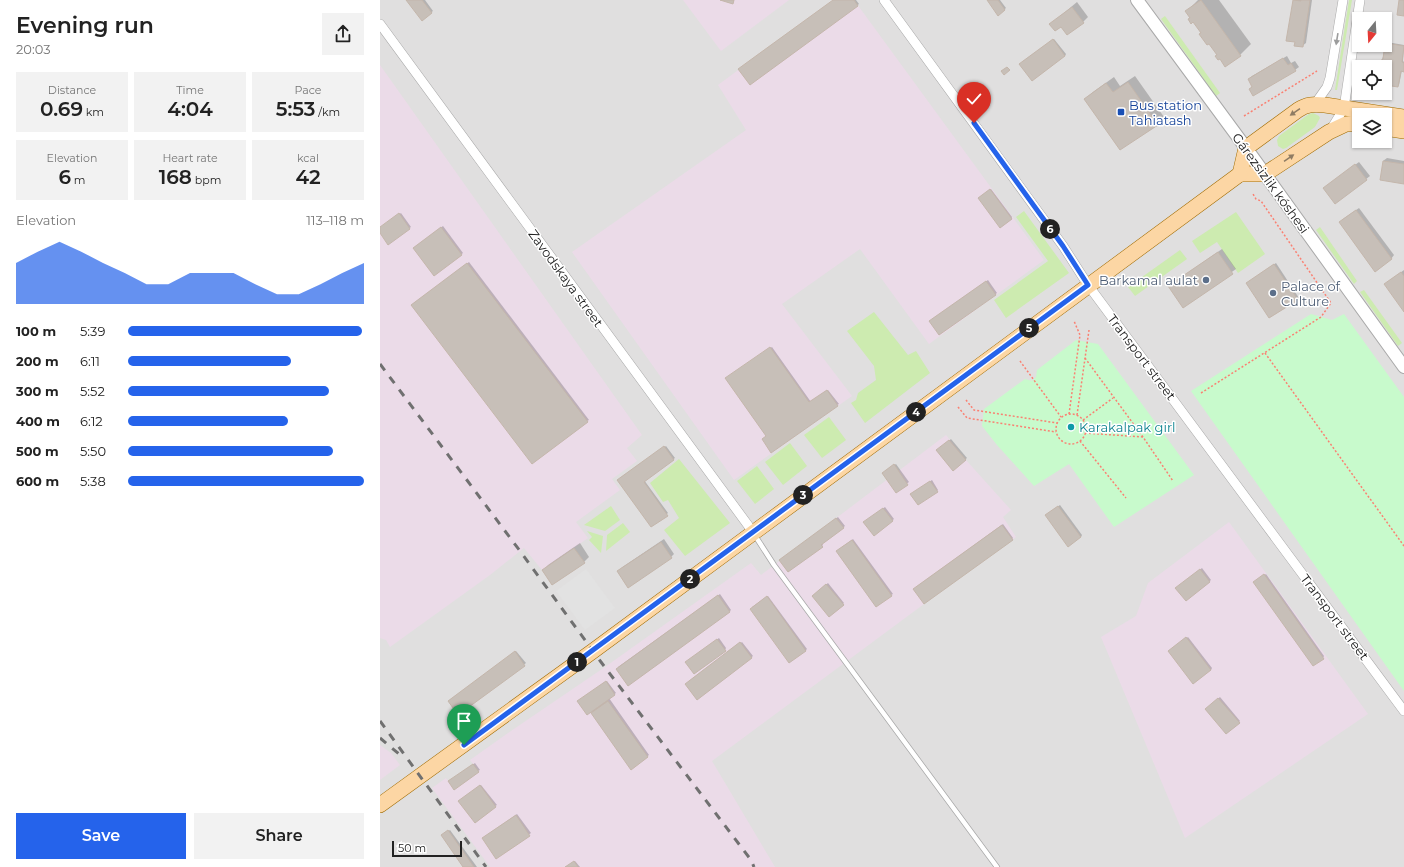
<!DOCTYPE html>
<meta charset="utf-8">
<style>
:root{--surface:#fff;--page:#f2f2f2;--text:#222;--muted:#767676;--accent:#2563eb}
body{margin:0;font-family:Montserrat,sans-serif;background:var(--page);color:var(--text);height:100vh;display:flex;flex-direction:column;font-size:15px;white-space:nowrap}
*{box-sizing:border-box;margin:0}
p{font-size:13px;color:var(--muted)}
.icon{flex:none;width:22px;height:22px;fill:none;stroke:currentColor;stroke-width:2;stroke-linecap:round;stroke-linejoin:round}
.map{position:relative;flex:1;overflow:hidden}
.details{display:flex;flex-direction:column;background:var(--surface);width:380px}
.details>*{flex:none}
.needle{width:26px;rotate:198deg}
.buttons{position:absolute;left:972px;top:12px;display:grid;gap:8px}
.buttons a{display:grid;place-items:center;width:40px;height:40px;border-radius:0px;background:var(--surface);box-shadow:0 1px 3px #0004;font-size:20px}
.scale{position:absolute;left:12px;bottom:10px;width:70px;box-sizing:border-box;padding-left:4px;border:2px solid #222;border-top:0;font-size:11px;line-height:14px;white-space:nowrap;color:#222;-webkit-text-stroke:3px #fff;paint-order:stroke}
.pin{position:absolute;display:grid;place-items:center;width:34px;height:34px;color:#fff;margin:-41px -17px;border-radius:50% 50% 50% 0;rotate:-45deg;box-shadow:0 0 4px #0007}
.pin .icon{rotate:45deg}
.km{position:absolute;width:20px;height:20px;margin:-10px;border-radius:50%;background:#222;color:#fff;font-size:11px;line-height:20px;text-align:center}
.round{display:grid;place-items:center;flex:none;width:42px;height:42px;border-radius:0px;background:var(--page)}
.headline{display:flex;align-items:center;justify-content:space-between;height:68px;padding:0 16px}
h1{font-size:22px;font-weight:600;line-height:30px}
.metrics{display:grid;grid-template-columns:repeat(3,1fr);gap:6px;height:68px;padding:4px 16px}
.metrics div{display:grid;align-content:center;border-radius:0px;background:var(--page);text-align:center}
.metrics b{font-size:20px;font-weight:600}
.metrics small{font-size:11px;font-weight:400}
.metrics p{font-size:11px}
.chart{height:112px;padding:8px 16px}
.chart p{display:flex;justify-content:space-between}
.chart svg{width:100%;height:72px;margin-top:4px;fill:var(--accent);opacity:.7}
.primary-button{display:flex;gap:8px;margin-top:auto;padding:8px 16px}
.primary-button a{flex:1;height:46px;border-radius:0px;background:var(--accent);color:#fff;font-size:16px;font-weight:600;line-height:46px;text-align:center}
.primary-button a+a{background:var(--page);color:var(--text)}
ul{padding:0 16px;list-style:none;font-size:13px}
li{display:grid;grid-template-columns:64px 48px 1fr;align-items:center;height:30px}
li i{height:10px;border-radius:5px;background:var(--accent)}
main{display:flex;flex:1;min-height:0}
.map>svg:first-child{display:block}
</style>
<main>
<section class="details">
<div class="headline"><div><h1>Evening run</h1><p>20:03</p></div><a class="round"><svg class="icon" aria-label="share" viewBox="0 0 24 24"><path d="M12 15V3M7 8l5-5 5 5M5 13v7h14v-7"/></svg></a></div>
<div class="metrics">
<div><p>Distance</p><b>0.69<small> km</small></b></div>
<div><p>Time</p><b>4:04</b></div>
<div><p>Pace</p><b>5:53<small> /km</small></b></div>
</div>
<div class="metrics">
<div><p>Elevation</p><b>6<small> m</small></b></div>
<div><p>Heart rate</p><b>168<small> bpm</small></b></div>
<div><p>kcal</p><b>42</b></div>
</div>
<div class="chart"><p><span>Elevation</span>113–118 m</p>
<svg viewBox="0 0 160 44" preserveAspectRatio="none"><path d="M0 44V19L10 12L20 6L30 12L40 19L50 25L60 32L70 32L80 25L90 25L100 25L110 32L120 38L130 38L140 32L150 25L160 19V44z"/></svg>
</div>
<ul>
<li><b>100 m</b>5:39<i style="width:99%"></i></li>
<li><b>200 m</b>6:11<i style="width:69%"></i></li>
<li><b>300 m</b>5:52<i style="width:85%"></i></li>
<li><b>400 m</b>6:12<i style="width:68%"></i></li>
<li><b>500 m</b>5:50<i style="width:87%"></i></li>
<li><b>600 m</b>5:38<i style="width:100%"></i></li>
</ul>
<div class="primary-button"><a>Save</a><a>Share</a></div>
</section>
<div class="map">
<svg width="1024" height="867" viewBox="0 0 1024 867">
<rect width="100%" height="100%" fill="#f2efe9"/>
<path fill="#e0dfdf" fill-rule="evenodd" d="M0 0H1024V867H0ZM979 19H1005V45H979ZM979 67H1005V93H979ZM979 115H1005V141H979Z"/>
<g fill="#ebdbe8">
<path d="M303 0H409L341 51Z"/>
<path d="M453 0H474L664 260 549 344 480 249 402 304 472 396 354 480 192 252 366 130 338 85Z"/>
<path d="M0 65 262 435 247 448 257 461 232 479 240 490 196 522 208 538 162 570 144 548 110 575 10 647 6 640 0 638Z"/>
<path d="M566 435 586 460 631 510 623 517 636 537 544 604 332 761 395 867H110L52 788 66 778 74 790 99 772 90 760 128 733 225 667 371 563 381 575Z"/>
<path d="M849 522 988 714 805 838 721 637 756 616 768 583Z"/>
<path d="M0 745 11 753 20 765 0 780Z"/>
</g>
<g fill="#cdebb0">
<path d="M969 0H972L957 90H955Z"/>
<path d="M785 16 840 93 836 96 781 19Z"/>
<path d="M933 113 939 116 940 118 935 127 906 148 903 149 898 146 897 140 899 136 929 114Z"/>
<path d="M644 211 689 273 626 318 614 300 668 261 636 217Z"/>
<path d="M856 212 885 254 858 273 837 242 820 253 812 241Z"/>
<path d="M940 227 977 281 974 284 936 230Z"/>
<path d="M800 250 807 259 755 296 748 287Z"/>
<path d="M984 290 1022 343 1018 346 980 292Z"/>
<path d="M494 312 528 355 536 351 550 373 485 423 471 403 476 400 478 393 496 380 494 366 467 331Z"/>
<path d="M449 417 466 440 442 458 424 435Z"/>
<path d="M410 443 427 466 403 485 385 462Z"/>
<path d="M299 459 350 523 305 556 284 530 299 518 288 500 283 502 270 483Z"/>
<path d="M377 466 394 489 375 504 357 481Z"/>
<path d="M231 506 240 520 225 531 204 525Z"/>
<path d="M243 523 250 532 226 551 227 535Z"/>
<path d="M207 531 223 536 221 553 209 540 212 537Z"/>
</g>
<g fill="#c8facc">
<path d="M931 314 952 320 964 314 1024 397V691L811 391Z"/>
<path d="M696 340 718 344 814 475 734 527 689 464 654 486 617 445 602 426 604 409 645 379 652 381 656 377 657 370Z"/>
</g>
<path fill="#e2e2e2" d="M206 569 235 608 205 630 176 591Z"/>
<g fill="#0003">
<path d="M27 0H45L53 11 42 19Z"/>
<path d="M454 0H476L479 4 370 83Z"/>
<path d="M608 0H620L626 8 619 14Z"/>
<path d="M818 0H839L871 44 860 55H838L807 11Z"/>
<path d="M914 0H932L926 43 922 46Z"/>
<path d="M697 2 708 17 703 22 671 24Z"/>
<path d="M674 39 686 54 685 56 642 62Z"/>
<path d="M1007 42 1024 45 1023 61 1024 62V71L1022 70 1019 85 1018 86 1005 84V67H1000Z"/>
<path d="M907 56 911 63 915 61 919 67 915 70 870 89 873 86 869 79 872 76Z"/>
<path d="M755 76 784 117 777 124 705 99 713 92 734 77 740 86Z"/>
<path d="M1007 158 1024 161V183L1003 161Z"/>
<path d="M979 162 990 176 955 203 948 185Z"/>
<path d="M611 189 632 217 631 219 600 197Z"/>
<path d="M979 208 1014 255 1011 259 963 219Z"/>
<path d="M21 213 31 227 8 243 0 232V228Z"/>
<path d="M63 226 83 253 54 275 35 247Z"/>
<path d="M842 249 856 269 803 307 789 286Z"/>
<path d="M89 262 209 420 207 421 33 304Z"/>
<path d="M896 263 919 298 890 317 868 282Z"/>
<path d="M1024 270V310L1009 281Z"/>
<path d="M608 280 617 293 559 334 551 320Z"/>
<path d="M392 347 431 402 448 390 459 404 387 436 348 377Z"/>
<path d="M571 439 587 458 573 469 557 451Z"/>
<path d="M286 446 295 458 264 480 288 513 272 526 240 478Z"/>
<path d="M516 464 529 482 516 491 505 471Z"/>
<path d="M552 480 558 490 557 491 533 493Z"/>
<path d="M680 505 702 535 701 537 667 514Z"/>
<path d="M505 507 514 519 494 535 486 521Z"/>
<path d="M458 517 465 526 442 543 443 545 442 546 402 559Z"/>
<path d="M623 524 633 538 632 539 535 588Z"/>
<path d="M284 539 294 554 291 557 241 568Z"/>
<path d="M473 539 513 594 511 595 458 550Z"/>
<path d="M200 543 209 557 204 562 163 571 168 565Z"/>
<path d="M822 568 831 580 806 600 798 587Z"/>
<path d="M886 574 944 656 943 658 876 581Z"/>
<path d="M448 583 464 603 449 615 433 596Z"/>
<path d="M340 594 351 610 350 611 248 684 238 667Z"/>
<path d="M388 596 427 649 425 651 372 607Z"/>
<path d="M808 637 832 668 831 670 791 650Z"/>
<path d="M339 638 346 648 345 650 308 661Z"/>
<path d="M362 642 373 656 317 698 308 682Z"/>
<path d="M136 651 146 663 78 714 70 700Z"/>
<path d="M227 681 236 693 229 698 269 755 251 768 211 711 200 700Z"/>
<path d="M840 697 860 721 847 733 826 709Z"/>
<path d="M95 763 100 770 98 771 71 780Z"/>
<path d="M101 785 117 805 115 806 81 800Z"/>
<path d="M137 814 151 833 116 858 104 837Z"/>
<path d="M70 830 97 867H84L64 834Z"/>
<path d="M195 861 200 867H186Z"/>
</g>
<g fill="#c7bfb8" stroke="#c4b6ab">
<path d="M26 0H42L52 13 42 21Z"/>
<path d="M340 0H354L353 4Z"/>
<path d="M453 0H474L478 6 370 85 358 69Z"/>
<path d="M607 0H618L625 10 618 16Z"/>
<path d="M821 0 861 56 845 67 840 59 838 60 835 56 837 55 829 44 827 45 819 34 821 33 813 22 811 24 808 19 810 18 805 11Z"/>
<path d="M913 0 921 1V0H930L923 47 914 46 915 42 906 41Z"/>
<path d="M1019 0H1024V16L1017 15Z"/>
<path d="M692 7 704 23 687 35 681 27 675 31 669 24Z"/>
<path d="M673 39 685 56 652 81 639 64Z"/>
<path d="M1005 43 1024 46 1022 62 1024 63V72L1021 71 1018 87 1005 85V67H999L1000 61 1003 59Z"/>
<path d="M903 58 908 65 911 63 916 71 873 96 869 89 872 87 868 79Z"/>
<path d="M627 67 630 70 624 75 621 71Z"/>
<path d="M748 82 778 125 740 150 704 99 726 83 733 92Z"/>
<path d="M1003 161 1024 164V184L1000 180Z"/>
<path d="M975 164 987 180 955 204 943 188Z"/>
<path d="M610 189 632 219 620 228 598 198Z"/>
<path d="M976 210 1012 259 995 272 959 222Z"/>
<path d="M19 213 30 229 8 245 0 233V227Z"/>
<path d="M61 227 82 255 54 276 33 248Z"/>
<path d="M838 252 853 274 803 308 788 286Z"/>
<path d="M87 263 208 422 152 464 31 305Z"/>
<path d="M894 264 918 300 889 318 866 283Z"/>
<path d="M1021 272 1024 276V312L1004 284Z"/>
<path d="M606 281 616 295 559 335 549 321Z"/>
<path d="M390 347 429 402 447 390 458 406 391 453 382 439 386 436 345 378Z"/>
<path d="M569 440 586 460 573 471 556 450Z"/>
<path d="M284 446 294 460 264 482 288 516 271 527 237 480Z"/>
<path d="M514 464 528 485 516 493 502 473Z"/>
<path d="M550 481 558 492 538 505 530 494Z"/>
<path d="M678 506 701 537 688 547 665 515Z"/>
<path d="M503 508 513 521 494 536 483 522Z"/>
<path d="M456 518 464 528 441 545 443 547 408 572 399 560Z"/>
<path d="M622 525 633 540 544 604 533 589Z"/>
<path d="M472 540 512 596 496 607 456 551Z"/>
<path d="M281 542 292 558 248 588 237 571Z"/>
<path d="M194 548 205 563 172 585 162 570Z"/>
<path d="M820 569 830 582 806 601 795 588Z"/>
<path d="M884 574 944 659 933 666 873 582Z"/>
<path d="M446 584 464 605 449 617 432 596Z"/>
<path d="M338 595 350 612 248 686 236 669Z"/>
<path d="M387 596 426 651 409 663 370 609Z"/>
<path d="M806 637 831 670 813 684 788 651Z"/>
<path d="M337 639 346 651 314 674 305 662Z"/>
<path d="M360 642 372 658 317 700 305 684Z"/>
<path d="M135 651 145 666 78 715 68 701Z"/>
<path d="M226 681 235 695 207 715 197 701Z"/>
<path d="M838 698 860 723 846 734 825 709Z"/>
<path d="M228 701 268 757 251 770 211 713Z"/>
<path d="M93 764 99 772 74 790 68 781Z"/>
<path d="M100 785 116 807 95 823 78 801Z"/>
<path d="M136 815 150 836 116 859 102 838Z"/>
<path d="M68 830 94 867H83L61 835Z"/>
<path d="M194 861 198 867H185Z"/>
</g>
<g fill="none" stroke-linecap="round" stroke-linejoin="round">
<g stroke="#a9a9a9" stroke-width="6">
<path id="service" d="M374 534 394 565 617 867"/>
</g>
<g stroke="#a9a9a9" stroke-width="10">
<g id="minor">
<path d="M504 0 683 246 708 285 1024 711"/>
<path d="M0 24 373 532"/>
<path d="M935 104 947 87 950 78 963 0"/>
<path d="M950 131 964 108 980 0"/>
</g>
</g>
<g stroke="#a9a9a9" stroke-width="14">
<path id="tertiary" d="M757 0 866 148 1024 367"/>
</g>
<g stroke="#a06b00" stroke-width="16">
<g id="primary">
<path d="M1005 128 1024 131"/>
<path d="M860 174 866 148 918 110C927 104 934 104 945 105L1024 117"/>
<path d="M860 174H885L949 132 966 124 979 123"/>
<path d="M0 805 213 651 860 174"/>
</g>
</g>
<g stroke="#fa8072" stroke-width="1.5" stroke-dasharray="2 2" stroke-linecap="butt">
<path d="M864 116 937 71"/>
<path d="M885 353 1024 546"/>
<path d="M705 358 763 437 793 481"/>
<path d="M640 361 681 417"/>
<path d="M821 393 941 317 951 303 881 201 876 199 873 194"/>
<path d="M586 400 594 410 677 423"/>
<path d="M578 407 587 418 676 432"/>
<circle cx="691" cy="429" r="15"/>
<path d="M689 414 700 335 694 321"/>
<path d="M697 415 709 330"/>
<path d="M703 420 733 398"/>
<path d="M705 433 763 437"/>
<path d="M700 441 746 498"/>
</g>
<use href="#service" stroke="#fff" stroke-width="4.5"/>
<use href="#minor" stroke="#fff" stroke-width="9"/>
<use href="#tertiary" stroke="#fff" stroke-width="12"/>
<use href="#primary" stroke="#fcd6a4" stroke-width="15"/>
<g stroke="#707070" stroke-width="3" stroke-dasharray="8 8" stroke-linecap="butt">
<path d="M0 364 140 551 221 662 371 860 374 867"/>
<path d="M0 721 106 867"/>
<path d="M0 738 19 754"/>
</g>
</g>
<defs><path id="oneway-solid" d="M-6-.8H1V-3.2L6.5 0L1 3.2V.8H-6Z"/></defs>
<use fill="#9c9c9c" href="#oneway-solid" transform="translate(957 39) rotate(99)"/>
<g fill="#8f7c63">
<use href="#oneway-solid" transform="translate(915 112) rotate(146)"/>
<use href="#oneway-solid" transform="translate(909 158) rotate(-34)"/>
</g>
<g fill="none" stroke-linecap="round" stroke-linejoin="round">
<g stroke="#fff" stroke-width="8">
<path id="route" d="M84 745 708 285 683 246 594 123"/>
</g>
<use href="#route" stroke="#2563eb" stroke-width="5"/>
</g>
<rect fill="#1a4fb4" stroke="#fff" stroke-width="1.5" x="737" y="108" width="8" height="8" rx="2"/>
<g fill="#5c6f8a" stroke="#fff" stroke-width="1.5">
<circle cx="826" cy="280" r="4"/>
<circle cx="893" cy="293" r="4"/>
</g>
<circle fill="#0f9aa8" stroke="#fff" stroke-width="1.5" cx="691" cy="427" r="4"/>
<g text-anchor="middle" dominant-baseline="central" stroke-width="3" stroke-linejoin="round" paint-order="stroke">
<g font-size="13" fill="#164399" stroke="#fff" text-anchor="start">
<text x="749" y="105">Bus station<tspan x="749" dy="15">Tahiatash</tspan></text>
</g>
<g font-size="13" fill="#222" stroke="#fff">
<text transform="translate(891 183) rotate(54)">Gárezsizlik kóshesi</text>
<text transform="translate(186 278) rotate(54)">Zavodskaya street</text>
<text transform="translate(762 357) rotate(53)">Transport street</text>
<text transform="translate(955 617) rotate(53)">Transport street</text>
</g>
<g font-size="13" fill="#4e5e75" stroke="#fff" text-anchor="end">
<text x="818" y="280">Barkamal aulat</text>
<text x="901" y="286" text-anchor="start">Palace of<tspan x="901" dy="15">Culture</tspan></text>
</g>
<g font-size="13" fill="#0d838f" stroke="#fff" text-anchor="start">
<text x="699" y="427">Karakalpak girl</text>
</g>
</g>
</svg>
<div class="buttons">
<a><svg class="needle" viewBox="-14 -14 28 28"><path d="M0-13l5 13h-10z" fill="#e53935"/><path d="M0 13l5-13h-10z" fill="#767676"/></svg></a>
<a><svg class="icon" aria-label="locate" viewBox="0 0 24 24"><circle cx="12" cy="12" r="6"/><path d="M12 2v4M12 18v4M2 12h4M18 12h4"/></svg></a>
<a><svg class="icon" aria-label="layers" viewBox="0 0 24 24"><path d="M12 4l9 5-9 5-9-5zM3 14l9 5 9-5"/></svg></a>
</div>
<div class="scale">50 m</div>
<div class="pin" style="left:84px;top:745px;background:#1e9e55"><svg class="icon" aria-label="arrive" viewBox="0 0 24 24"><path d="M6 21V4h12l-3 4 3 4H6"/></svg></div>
<div class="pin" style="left:594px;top:123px;background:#d93025"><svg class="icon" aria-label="check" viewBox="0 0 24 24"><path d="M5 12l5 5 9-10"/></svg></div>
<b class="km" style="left:197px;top:662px">1</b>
<b class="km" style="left:310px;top:579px">2</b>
<b class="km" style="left:423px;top:495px">3</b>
<b class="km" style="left:536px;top:412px">4</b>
<b class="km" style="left:649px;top:328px">5</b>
<b class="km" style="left:670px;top:229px">6</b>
</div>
</main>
